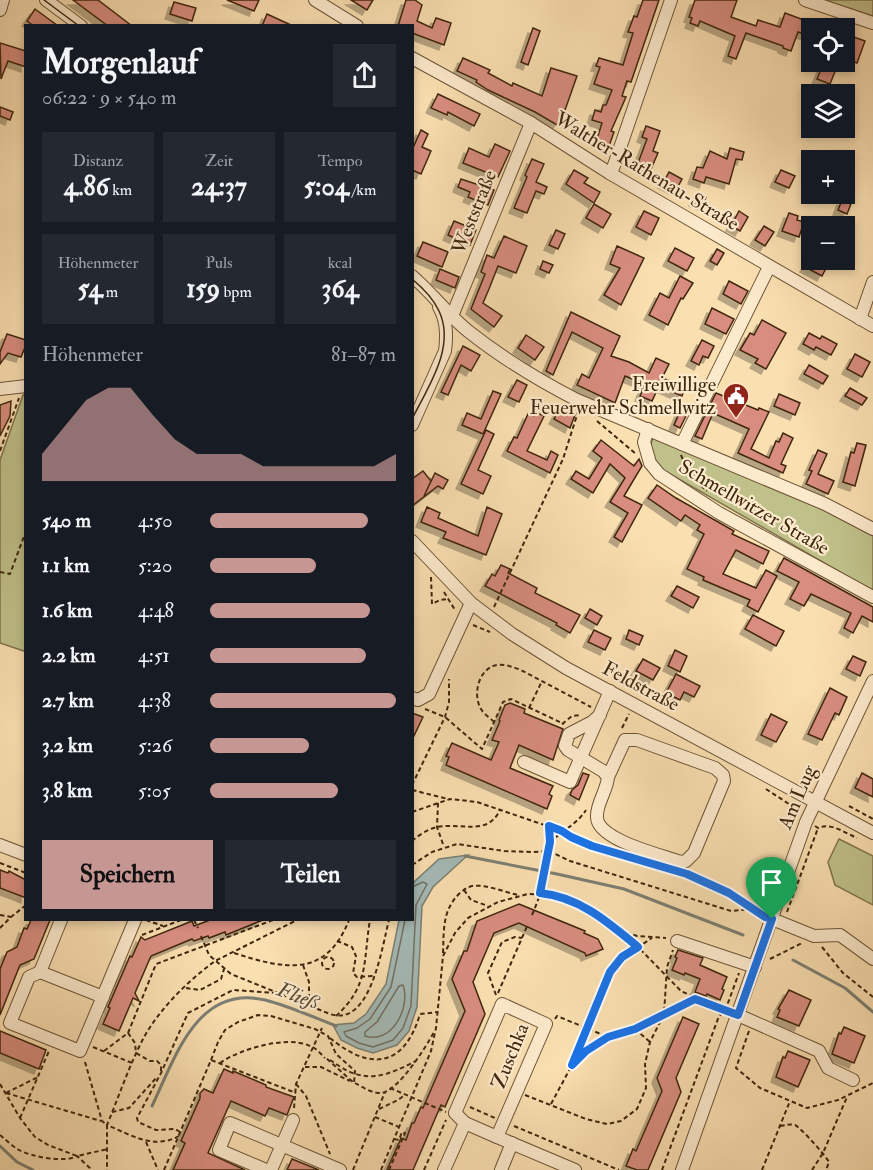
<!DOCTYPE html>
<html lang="de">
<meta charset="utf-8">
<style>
:root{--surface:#171b24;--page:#242831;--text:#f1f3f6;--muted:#9ea1a6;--accent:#c59692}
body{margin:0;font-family:"IM FELL Double Pica",serif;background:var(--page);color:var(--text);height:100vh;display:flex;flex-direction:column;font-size:22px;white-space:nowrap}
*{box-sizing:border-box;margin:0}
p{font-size:20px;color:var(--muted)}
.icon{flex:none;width:33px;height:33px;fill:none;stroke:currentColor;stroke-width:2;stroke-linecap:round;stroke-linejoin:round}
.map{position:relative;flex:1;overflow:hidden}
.details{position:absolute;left:24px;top:24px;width:390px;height:897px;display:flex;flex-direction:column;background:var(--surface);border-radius:0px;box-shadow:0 3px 9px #0003}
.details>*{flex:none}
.fabs{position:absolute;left:801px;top:18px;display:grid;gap:12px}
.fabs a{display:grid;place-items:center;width:54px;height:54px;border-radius:0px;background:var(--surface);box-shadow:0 3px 9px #0003;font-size:30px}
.pin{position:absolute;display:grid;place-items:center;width:51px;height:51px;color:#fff;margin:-62px -26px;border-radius:50% 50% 50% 0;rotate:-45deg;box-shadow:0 0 6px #0007}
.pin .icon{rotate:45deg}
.round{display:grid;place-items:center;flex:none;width:63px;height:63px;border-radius:0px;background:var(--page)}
.head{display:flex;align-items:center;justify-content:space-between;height:102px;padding:0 18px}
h1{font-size:33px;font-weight:700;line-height:45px}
.metrics{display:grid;grid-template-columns:repeat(3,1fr);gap:9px;height:102px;padding:6px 18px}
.metrics div{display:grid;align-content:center;border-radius:0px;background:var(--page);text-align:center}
.metrics b{font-size:26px;font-weight:700}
.metrics small{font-size:16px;font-weight:400}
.metrics p{font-size:16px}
.chart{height:168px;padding:12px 18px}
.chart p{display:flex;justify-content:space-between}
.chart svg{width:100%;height:108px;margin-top:6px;fill:var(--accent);opacity:.7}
.button{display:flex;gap:12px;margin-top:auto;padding:12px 18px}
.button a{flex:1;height:69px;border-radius:0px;background:var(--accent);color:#111;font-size:24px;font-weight:700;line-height:69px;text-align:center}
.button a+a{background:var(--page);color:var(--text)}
ul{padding:0 18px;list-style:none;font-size:20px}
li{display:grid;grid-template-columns:96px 72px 1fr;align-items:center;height:45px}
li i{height:15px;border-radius:8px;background:var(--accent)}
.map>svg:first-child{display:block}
</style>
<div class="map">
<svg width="873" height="1170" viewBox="0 0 873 1170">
<defs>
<filter id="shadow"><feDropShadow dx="-5" dy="5" stdDeviation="0" flood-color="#0004"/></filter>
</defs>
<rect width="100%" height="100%" fill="#fadfb1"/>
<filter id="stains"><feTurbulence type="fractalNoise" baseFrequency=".00333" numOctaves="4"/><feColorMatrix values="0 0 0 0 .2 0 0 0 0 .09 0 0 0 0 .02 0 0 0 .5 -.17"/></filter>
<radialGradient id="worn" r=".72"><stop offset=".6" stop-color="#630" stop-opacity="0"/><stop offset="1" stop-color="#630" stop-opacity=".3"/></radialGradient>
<g fill="#c0c18a" stroke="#80744c" stroke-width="1.5">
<path d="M824 0H873V16Z"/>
<path d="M25 394 26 648 24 651 0 643V460L23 395Z"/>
<path d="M653 438 824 510 873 536V591L665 471 654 463 649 449Z"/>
<path d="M839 839 873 856V905L835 885 828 862Z"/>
</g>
<path fill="#a4bab7" stroke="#7c7f73" stroke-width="1.5" d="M468 855 433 887 422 906 417 1007 409 1031 397 1045 373 1053 357 1048 341 1040 333 1025 354 1023 366 1014 386 984 399 920H412L413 885 415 881 439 859Z"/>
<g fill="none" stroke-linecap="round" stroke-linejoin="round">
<g stroke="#727062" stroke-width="1.5">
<path d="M405 920 391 987 370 1019 357 1028 344 1032 346 1036 359 1043 373 1047 393 1040 403 1028 411 1006 416 905 427 884 423 882 412 887"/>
<path d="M403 985C411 1007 392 1045 365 1036V1032L377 1022 399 986Z"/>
</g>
<g stroke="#7c7f73" stroke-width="3">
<path d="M465 856 557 874 624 889 743 935"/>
<path d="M793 960 845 988 873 1012"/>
<path d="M152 1106C175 1058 197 984 265 1000 289 1006 313 1017 336 1026"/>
<path d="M0 1146 17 1162 33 1170"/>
</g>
</g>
<g fill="#d88d7f" stroke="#3f260d" stroke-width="1.5" filter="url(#shadow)">
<path d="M73 0H98L132 26H108Z"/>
<path d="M227 0H259L254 11Z"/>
<path d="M351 0H373L367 10Z"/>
<path d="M406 0H415L422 5 417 21 432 28 436 18 451 23 444 45 412 33V26H398Z"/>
<path d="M643 0H659L631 82 627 81 622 96 626 97 611 131 614 132 609 146 596 142 602 123 592 120 595 110 601 112 603 105H606L612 90 594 84 600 67 596 66 599 58 623 65 633 33 628 32 634 16 637 17Z"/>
<path d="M695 0H737L731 17 756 26 758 20 780 27 785 13 812 23V37L798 32 791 51 783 48V46L746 33 736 59 728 56 735 36 700 21 698 26 690 23 692 18 689 17Z"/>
<path d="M174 2 196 8 192 21 170 14Z"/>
<path d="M35 9 58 26H34L27 21Z"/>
<path d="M267 14 293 26H262Z"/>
<path d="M533 28 540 31 528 65 521 62Z"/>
<path d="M851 36 865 41 857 63 844 58Z"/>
<path d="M0 43 26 51V67L8 61 1 79Z"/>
<path d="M463 58 490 70 488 73 512 86 513 83 542 96 551 68 577 76 564 113 557 125 535 112 488 90 476 82 477 80 457 71Z"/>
<path d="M824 62 838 64 830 84 817 79Z"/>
<path d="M438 94 480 114 474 126 448 112 447 115 431 108Z"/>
<path d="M0 107 13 112 10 120 0 116Z"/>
<path d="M646 126 660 131 653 151 658 153 651 169 638 163 647 139 642 137Z"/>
<path d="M421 130 428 134 422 147 431 151 421 174 412 170V150Z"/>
<path d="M495 144 510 151 498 177 463 163 469 148 489 157Z"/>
<path d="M730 148 744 152 742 160 736 159 729 184 706 177 704 183 693 179 697 167 703 168 710 151 727 159Z"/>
<path d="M532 159 544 164 536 182 547 187 544 194 536 191 527 213 514 208 527 177 525 175Z"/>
<path d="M574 170 588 178 584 183 600 192 594 203 566 184Z"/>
<path d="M781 170 795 176 789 188 775 182Z"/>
<path d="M669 172 682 179 676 190 663 183Z"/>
<path d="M461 179 494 190 488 205 468 197 470 192 458 187Z"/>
<path d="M698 193 706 197 703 205 694 201Z"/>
<path d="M842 200 851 204 847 214 838 210Z"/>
<path d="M594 204 611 214 603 228 586 218Z"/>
<path d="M644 211 659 218 651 235 636 227Z"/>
<path d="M739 211 748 217 740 231 731 226Z"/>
<path d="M789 213 798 216 797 220 804 222 799 237 782 231Z"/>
<path d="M454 221 476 230 470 245 448 235Z"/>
<path d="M764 226 774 232 765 246 755 240Z"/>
<path d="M556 230 565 234 558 249 549 245Z"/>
<path d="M504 236 527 246 516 273 498 266 489 289 483 303 502 316 494 327 471 309 485 274 481 272 487 255 494 258Z"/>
<path d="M423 242 448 252 442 267 417 256Z"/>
<path d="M617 246 644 258 621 305 604 295 620 268 610 264Z"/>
<path d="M675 248 694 258 687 271 668 261Z"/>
<path d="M717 249 724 253 717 265 710 261Z"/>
<path d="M810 260H819L828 264 822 276 805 267Z"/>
<path d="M543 261 553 265 549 273 540 269Z"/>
<path d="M440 269 459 277 455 288 436 280Z"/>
<path d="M680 276 693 283 683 299 681 298 668 325 649 315 660 293 669 298Z"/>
<path d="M729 281 748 291 741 304 723 294Z"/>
<path d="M712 308 734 319 726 334 705 324Z"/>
<path d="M571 312 620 336 611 356 629 362 649 373 656 358 669 364 662 378 685 387 682 396 659 386 652 401 640 396 645 384 625 376 615 403 577 385 582 374 589 378 603 348 572 332 553 375 546 371Z"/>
<path d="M762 320 786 333 766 369 755 363 758 359 740 350 750 333 754 335Z"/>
<path d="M809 333 820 339 822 336 837 344 831 355 816 347 814 350 803 344Z"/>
<path d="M7 334 26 340V345L21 357 8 353 0 364V352Z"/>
<path d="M526 335 544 347 535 360 518 348Z"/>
<path d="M702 340 714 346 708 358 703 356 699 365 691 361Z"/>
<path d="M463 346 480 355 471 371 461 365 448 395 441 392Z"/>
<path d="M855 354 870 362 862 377 847 369Z"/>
<path d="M809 365 828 376 823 384 804 374Z"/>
<path d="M517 380 527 385 519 402 508 397Z"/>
<path d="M850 388 867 398 862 405 845 396Z"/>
<path d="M493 391 501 394 483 434 462 425 467 413 481 419Z"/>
<path d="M716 393 758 410 759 408 769 412 751 449 769 458 776 441 779 442 783 433 793 438 781 464 786 466 783 473 738 453 749 429 713 413 702 439 695 436Z"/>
<path d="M779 394 800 403 795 415 774 406Z"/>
<path d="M11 401 10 416 0 436V405Z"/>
<path d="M561 406 575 415 570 428 554 419Z"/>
<path d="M682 407 689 410 680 428 674 425Z"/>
<path d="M536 412 544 416 527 451 547 460 551 451 558 455 550 473 507 451 514 437 517 438 528 414 534 416Z"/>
<path d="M486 430 494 434 478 470 491 476 483 494 461 484Z"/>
<path d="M601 440 634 466 639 459 642 466 624 496 642 505 622 542 614 537 628 513 610 502 625 478 610 464 593 493 571 479 576 471 589 479 602 458 593 451Z"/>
<path d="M857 443 866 445 855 486 843 482 851 452 854 453Z"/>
<path d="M818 450 827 454 818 474 834 481 828 494 806 484 812 471 809 470Z"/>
<path d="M423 471 431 481 424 496 435 473 448 480 443 489 438 486 412 506V479Z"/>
<path d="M657 485 676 498 734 531 732 534 769 551 763 564 736 550 723 574 756 588 766 570 777 576 758 612 747 606 750 600 703 580 704 577 687 569 704 534 697 530 700 525 685 515 681 521 648 498Z"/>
<path d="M427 507 440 513 438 518 478 536 487 507 502 514 486 555 443 538 446 532 421 522Z"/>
<path d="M784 558 873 607V622L862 616 853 633 844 628 851 613 811 594 804 606 790 599 799 582 777 571Z"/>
<path d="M501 565 510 569 508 573 537 588 535 593 580 615 570 633 556 625 557 623 485 586 492 574 495 576Z"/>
<path d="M677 586 699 597 693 608 671 596Z"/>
<path d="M590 609 602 616 597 625 585 618Z"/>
<path d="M753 615 784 631 776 646 745 629Z"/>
<path d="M594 630 611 638 605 650 588 642Z"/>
<path d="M629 630 643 636 639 645 626 639Z"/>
<path d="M675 650 687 656 680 672 668 666Z"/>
<path d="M853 656 866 662 860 676 846 669Z"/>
<path d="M643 659 660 668 653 680 636 671Z"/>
<path d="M676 674 700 686 694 697 684 692 680 700 666 693Z"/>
<path d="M830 688 847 697 839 715 835 713 822 740 808 734Z"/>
<path d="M510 703 525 709 524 713 563 729 553 760 519 745 510 768 553 786 549 794 552 796 547 809 446 765 449 757 446 756 452 743 491 760 499 742 492 740 500 721 499 720 505 705Z"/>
<path d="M412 713 423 717 412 740Z"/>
<path d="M771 714 787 722 776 742 761 735Z"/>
<path d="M583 773 589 775 579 800 570 795 572 790 578 785Z"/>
<path d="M862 773 873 779V797L855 788Z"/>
<path d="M0 870 8 873 9 871 26 880V898L0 888Z"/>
<path d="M519 904 585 931 584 933 598 939 603 949 586 956 585 953 519 923 494 933 473 982 485 1014 445 1107 441 1105 413 1170H387L401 1138 406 1140 412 1123H414L421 1107 423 1108 465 1011 452 979 464 951H467L477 921Z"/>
<path d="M31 920H50L34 959 20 965 0 1015V969L7 952 17 947 24 928 27 929Z"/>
<path d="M210 920H263L226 935 225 932 209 938 208 936 194 941 192 939 151 956 135 993 139 1001 133 998 119 1031 103 1024 110 1008 108 1007 130 956 132 957 141 937 145 940 192 921 194 926Z"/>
<path d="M678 950 703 958 700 965 727 977 722 989 724 990 720 1000 707 994 706 996 695 992 700 979 685 973 684 975 672 970 677 958 675 957Z"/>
<path d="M789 990 811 1000 799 1026 777 1017 780 1010 778 1009Z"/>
<path d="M683 1017 699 1024 676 1078 681 1092 648 1170H637L626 1166 633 1149 636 1151 662 1091 657 1078Z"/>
<path d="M844 1027 865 1036 854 1063 832 1054 839 1033 841 1034Z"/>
<path d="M0 1031 46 1050 39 1069 0 1053Z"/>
<path d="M788 1051 810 1060 798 1087 776 1077 783 1057 785 1058Z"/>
<path d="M224 1069 233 1073V1071L266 1085V1087L294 1097 287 1115 269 1108 265 1116 231 1101 208 1153 245 1170H173L185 1143 181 1141 200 1098V1093L204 1089 213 1093Z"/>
<path d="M292 1159 319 1170H287Z"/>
</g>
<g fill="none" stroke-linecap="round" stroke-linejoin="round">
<g stroke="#6e5436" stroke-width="14">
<g id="minor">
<path d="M46 0 81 26"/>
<path d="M315 0 357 26"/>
<path d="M805 0 873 23"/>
<path d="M0 10 3 0"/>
<path d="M412 58 531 123 611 174 873 326"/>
<path d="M611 174 671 0"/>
<path d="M412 276C432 293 448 315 468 331 502 358 538 380 577 400L825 504 873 529"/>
<path d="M452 316 531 123"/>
<path d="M860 319 873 282"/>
<path d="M0 389 26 386"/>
<path d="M412 425 445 351C447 336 447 320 439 307"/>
<path d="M648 429 644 442 650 463 659 474 719 513 873 597"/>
<path d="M682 444 769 267"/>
<path d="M412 541 471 603 512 634 566 668 873 833"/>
<path d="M412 698 418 700 429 694 471 603"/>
<path d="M600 715 592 722 569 734 565 746 568 750 603 771 608 777C607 791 596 804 597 817 597 840 662 855 680 862L686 861 694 853 724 781 723 775 715 768 637 740H625L608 777"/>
<path d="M524 762 570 782 610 691"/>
<path d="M0 845 26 855"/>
<path d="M772 919 814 936 840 935 873 959"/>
<path d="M61 920 40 972 103 997"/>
<path d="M677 941 755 967"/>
<path d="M40 972 29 977 10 1023 80 1051 135 920"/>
<path d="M738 1015 819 1051 828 1068 853 1080"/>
<path d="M465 1123 497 1137"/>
<path d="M266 1170 219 1150 230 1123 340 1170"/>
<path d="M271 1170 293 1120"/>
<path d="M444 1170 465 1123 455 1113 502 1004 546 1024 497 1137 575 1170"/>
<path d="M501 1170 512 1143"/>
<path d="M682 1170 806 822 873 681"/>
</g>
</g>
<g stroke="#3f260d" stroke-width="2" stroke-dasharray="4.5 3" stroke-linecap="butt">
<path d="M597 421 636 454"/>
<path d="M0 451 19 398"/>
<path d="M681 455 689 475 707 491"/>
<path d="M0 572 10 574 26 531"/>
<path d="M431 577 432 604 440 600 448 599"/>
<path d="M444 592 455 610"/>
<path d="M494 607 563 459 578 412"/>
<path d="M473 625 490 632"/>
<path d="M529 708 542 681"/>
<path d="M425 709 445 717 482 749 503 702 511 699 564 724"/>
<path d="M494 722C490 718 484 714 481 709 472 694 479 668 497 665 505 664 513 667 521 670L591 707"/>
<path d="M562 724 572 716 580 715"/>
<path d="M622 728 629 714"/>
<path d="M412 785 445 717 449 702V679"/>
<path d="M766 789 792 806 797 816"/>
<path d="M412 790 448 799"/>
<path d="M438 803 437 827 444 847"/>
<path d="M849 806 873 819"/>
<path d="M412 812 450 799 477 802 562 831 571 837 625 856"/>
<path d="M815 826 818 828C831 822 845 833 857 838"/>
<path d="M412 841C419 835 428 829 437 827 461 822 487 837 500 810"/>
<path d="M550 842C562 831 577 824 586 810"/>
<path d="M0 863 26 873"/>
<path d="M412 865 432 852 457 844 504 851 533 852 549 851 570 861 731 911 753 909"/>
<path d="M683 873 729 893 762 915"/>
<path d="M464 890 471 900 488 906"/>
<path d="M787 912 818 828"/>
<path d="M0 915 11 917"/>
<path d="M532 915C544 888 551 856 549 826"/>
<path d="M146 920 163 926"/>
<path d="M194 920 198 928"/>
<path d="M0 928 11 917 26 905"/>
<path d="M619 930 637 936 666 938"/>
<path d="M142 935 181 920"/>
<path d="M201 936 209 955 231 974 330 1014C371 1028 382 946 389 920"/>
<path d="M337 941 352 947 356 956 353 973 357 977 373 976"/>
<path d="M822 947 843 973 873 997"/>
<path d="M234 953C284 969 326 979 349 920"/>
<path d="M443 953C444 930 442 910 460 893 464 890 467 887 472 886 486 884 504 892 518 895"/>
<circle cx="328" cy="963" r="6"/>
<path d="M770 959 802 943"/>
<path d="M303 965 309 982V1006"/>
<path d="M186 988 200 990 221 979 224 969"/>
<path d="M498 993 528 924"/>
<path d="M496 995 488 973 502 942 515 937 522 938"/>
<path d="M336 1016C370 985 363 960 370 920"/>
<path d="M555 1019 557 1016 608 1037"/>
<path d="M635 1029 650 1042"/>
<path d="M749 1031 736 1068 760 1088 807 1108 838 1100 873 1083"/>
<path d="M128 1033 135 1043 136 1053 150 1061H157L161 1065V1071"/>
<path d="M330 1038C370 1071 404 1068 420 1014L438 1012"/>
<path d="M93 1047 132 1063"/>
<path d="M104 1051 128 1033 156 964 273 920"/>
<path d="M211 1060 218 1042 225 1030 238 1022 258 1015 271 1016 315 1029 328 1036 336 1054 355 1071 354 1083 325 1057"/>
<path d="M330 1060C338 1065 347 1072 356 1074 377 1081 398 1070 416 1061"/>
<path d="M85 1062 102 1121 107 1125V1170"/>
<path d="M220 1063C240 1049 287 1035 310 1046 316 1048 321 1054 325 1058"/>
<path d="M573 1063 610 972 623 957 652 938"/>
<path d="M305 1067H321L350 1081"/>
<path d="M355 1083C362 1087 373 1094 382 1093 399 1090 426 1047 434 1032"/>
<path d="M0 1084 20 1118 35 1137 48 1145 77 1156 108 1149"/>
<path d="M296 1084 306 1096 330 1154"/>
<path d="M390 1088 446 1112"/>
<path d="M6 1093 101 1121"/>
<path d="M6 1093 38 1077"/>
<path d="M525 1095 586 1119 607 1124 621 1121 637 1109 646 1088 645 1064 650 1042 664 1014 667 967 673 950"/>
<path d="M551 1104 572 1065 595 1044 608 1037 635 1029 695 999"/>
<path d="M470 1107 495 1118"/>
<path d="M294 1108 296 1084 322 1028"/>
<path d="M379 1109 398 1100 405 1095"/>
<path d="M112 1112 129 1108 157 1077"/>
<path d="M375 1117 399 1127"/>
<path d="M20 1118 49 1051"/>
<path d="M514 1126 619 1170"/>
<path d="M780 1126C786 1125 790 1124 795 1125 800 1127 826 1156 829 1162L826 1170"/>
<path d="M180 1132 175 1129 156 1130 138 1122 137 1118 161 1073 188 1013 233 990 277 993"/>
<path d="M0 1135C6 1140 12 1146 19 1150 31 1157 66 1163 77 1156L92 1170"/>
<path d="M179 1136C154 1150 131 1135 107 1125 119 1096 129 1066 143 1039 159 1009 188 981 215 961L297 920"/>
<path d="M146 1142 158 1170"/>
<path d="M164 1170 211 1060 296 1093"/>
<path d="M353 1170 385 1092"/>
<path d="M381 1170 431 1051 436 1028 443 956 455 933 468 918 498 902 528 894 554 895 593 911 638 947 681 991 726 1012"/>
<path d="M389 1170 405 1133 402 1132 399 1140 394 1139"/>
<path d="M424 1170 446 1120"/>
<path d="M662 1170 719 1016 725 1011 739 973"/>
<path d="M762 1170 790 1101"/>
<path d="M812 1170 823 1153 847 1097"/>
</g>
<use href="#minor" stroke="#fceacc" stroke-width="12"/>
<g stroke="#3f260d" stroke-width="1.5">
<path d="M44 0 79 26"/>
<path d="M412 279C423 288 433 298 439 311 456 347 428 387 412 419"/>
</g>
</g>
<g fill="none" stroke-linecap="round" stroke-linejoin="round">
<g stroke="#fff" stroke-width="12">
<path id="route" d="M549 826 562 831 571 837 592 846 687 874 729 893 765 917 772 919 738 1015 695 999 635 1029 608 1037 586 1051 572 1065 610 972 622 957 638 947C609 923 580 897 540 893L550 842Z"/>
</g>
<use href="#route" stroke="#1a73e8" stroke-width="8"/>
</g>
<defs>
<g id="civic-pin" transform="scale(1.35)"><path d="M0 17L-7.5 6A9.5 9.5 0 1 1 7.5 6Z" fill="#8f2418" stroke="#fceacc"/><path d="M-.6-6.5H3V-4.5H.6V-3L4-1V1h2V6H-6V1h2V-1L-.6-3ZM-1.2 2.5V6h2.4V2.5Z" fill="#fff"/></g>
</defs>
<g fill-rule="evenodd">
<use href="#civic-pin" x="736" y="396"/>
</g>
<g text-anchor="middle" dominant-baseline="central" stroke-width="4.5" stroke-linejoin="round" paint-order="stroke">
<g font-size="20" fill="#3f260d" stroke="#fceacc">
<text transform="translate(647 171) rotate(31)">Walther-Rathenau-Straße</text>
<text transform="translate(474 212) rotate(-68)">Weststraße</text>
<text transform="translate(754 507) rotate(30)">Schmellwitzer Straße</text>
<text transform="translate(641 686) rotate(28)">Feldstraße</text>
<text transform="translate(797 797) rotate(-67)">Am Lug</text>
<text transform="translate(510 1056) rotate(-68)">Zuschka</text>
</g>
<g font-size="20" fill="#3f260d" stroke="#fceacc" text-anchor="end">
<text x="716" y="384">Freiwillige<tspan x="716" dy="23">Feuerwehr Schmellwitz</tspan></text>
</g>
<g font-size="21" font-style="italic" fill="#584b38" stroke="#fceacc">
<text transform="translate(298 996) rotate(20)">Fließ</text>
</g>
</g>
<rect width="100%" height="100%" filter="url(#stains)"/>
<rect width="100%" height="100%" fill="url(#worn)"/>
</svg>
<div class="fabs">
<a><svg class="icon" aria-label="locate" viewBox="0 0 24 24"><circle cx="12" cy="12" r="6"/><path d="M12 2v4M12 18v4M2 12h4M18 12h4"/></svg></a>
<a><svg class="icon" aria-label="layers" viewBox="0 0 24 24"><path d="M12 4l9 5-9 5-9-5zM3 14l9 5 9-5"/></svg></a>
<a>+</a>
<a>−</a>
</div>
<div class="pin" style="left:772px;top:919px;background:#1e9e55"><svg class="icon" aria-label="arrive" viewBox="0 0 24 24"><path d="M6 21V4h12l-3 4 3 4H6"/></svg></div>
<section class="details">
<div class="head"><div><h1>Morgenlauf</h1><p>06:22 · 9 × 540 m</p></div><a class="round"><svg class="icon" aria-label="share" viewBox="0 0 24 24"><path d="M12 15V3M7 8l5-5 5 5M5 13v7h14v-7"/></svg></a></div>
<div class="metrics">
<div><p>Distanz</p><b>4.86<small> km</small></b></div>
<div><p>Zeit</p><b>24:37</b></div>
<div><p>Tempo</p><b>5:04<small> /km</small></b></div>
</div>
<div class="metrics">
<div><p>Höhenmeter</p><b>54<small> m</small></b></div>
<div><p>Puls</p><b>159<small> bpm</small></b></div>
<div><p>kcal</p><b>364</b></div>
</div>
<div class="chart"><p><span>Höhenmeter</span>81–87 m</p>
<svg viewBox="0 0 160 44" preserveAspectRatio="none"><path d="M0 44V33L10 22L20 11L30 6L40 6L50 17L60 27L70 33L80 33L90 33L100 38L110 38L120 38L130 38L140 38L150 38L160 33V44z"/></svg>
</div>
<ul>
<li><b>540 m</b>4:50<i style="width:85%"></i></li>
<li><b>1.1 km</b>5:20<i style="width:57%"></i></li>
<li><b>1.6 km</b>4:48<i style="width:86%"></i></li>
<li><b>2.2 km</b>4:51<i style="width:84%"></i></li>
<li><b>2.7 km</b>4:38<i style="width:100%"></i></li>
<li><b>3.2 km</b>5:26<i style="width:53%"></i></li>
<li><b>3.8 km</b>5:05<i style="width:69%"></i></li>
</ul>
<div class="button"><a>Speichern</a><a>Teilen</a></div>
</section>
</div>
